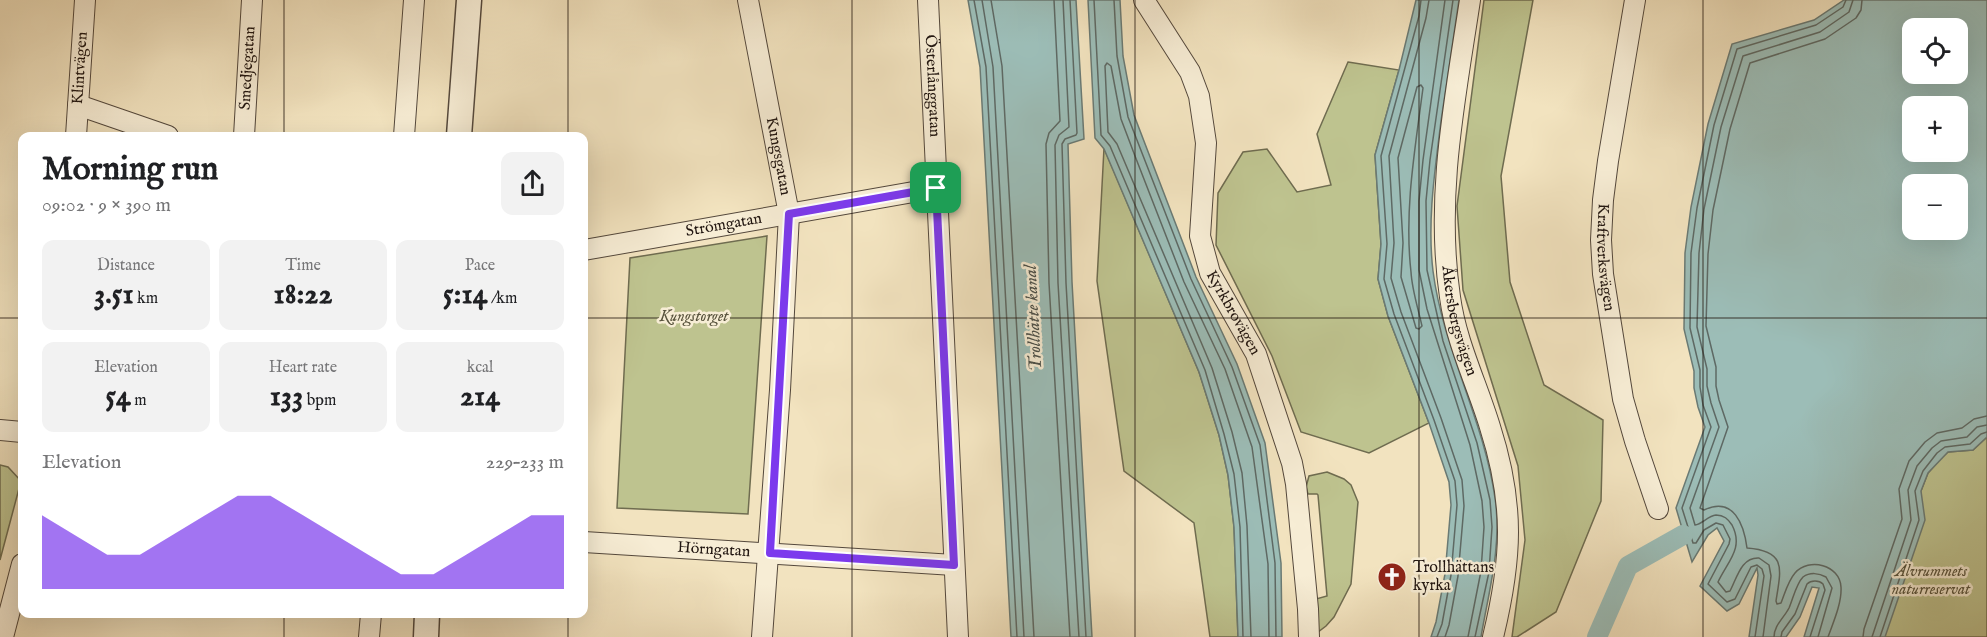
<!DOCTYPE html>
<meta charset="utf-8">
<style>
:root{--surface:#fff;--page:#f2f2f2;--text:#202124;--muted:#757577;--accent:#7c3aed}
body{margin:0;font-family:"IM FELL English",serif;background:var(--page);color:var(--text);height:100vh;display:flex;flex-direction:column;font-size:22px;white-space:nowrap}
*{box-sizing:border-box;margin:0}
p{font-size:20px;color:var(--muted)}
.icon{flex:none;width:33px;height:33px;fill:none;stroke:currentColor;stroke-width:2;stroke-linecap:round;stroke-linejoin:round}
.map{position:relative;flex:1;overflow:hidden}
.drawer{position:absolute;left:18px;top:132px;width:570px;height:486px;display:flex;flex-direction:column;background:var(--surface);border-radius:12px;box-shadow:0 6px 24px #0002}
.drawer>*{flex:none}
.tools{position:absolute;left:1902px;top:18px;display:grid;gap:12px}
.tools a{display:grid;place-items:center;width:66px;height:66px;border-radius:12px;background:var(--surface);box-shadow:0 6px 24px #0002;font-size:30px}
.pin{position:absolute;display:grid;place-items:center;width:51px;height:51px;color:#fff;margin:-26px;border-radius:12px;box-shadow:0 3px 9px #0006}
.round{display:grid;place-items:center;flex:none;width:63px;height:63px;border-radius:12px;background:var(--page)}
.head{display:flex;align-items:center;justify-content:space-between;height:102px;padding:0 24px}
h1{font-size:33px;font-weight:700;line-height:45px}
.figures{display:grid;grid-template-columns:repeat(3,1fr);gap:9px;height:102px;padding:6px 24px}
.figures div{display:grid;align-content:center;border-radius:12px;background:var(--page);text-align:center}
.figures b{font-size:30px;font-weight:700}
.figures small{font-size:16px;font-weight:400}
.figures p{font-size:16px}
.chart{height:168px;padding:12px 24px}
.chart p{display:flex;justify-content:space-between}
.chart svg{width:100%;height:108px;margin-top:6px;fill:var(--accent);opacity:.7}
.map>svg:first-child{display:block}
</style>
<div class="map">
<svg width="1987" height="637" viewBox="0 0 1987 637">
<rect width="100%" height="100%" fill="#f2e3bf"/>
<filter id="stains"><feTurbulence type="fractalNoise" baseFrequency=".00333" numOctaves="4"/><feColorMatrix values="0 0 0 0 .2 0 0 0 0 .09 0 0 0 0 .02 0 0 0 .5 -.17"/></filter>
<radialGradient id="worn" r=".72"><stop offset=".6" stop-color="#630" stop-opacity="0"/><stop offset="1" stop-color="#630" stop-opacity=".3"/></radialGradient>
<g fill="#bec38f" stroke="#6f6c50" stroke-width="1.5">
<path d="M1484 0H1533L1501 176 1510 282 1544 385 1603 420 1601 501 1556 612 1517 637H1512L1525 540 1518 466 1463 290 1457 206Z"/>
<path d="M1348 62 1399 70 1375 155 1381 244 1378 279 1388 316 1429 423 1369 453 1301 432 1272 356 1216 245 1218 193 1243 152 1267 149 1297 192 1331 185 1317 134Z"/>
<path d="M1104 148 1199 372 1219 435 1228 475 1234 527 1238 637H1210L1194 523 1124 471 1097 281Z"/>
<path d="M767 236 748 514 617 508 630 258Z"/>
<path d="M1987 437V637H1811L1921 491 1928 473 1942 457 1948 452 1973 450Z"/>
<path d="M0 465 8 467 21 481 0 560Z"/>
<path d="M1327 472 1344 479 1351 485 1358 502 1351 584 1334 617 1326 626 1318 632 1316 599 1327 596 1318 495 1317 494H1308L1306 487 1309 476Z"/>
</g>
<g fill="#9cbdb7" stroke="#6a7a74" stroke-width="1.5" fill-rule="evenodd">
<path d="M968 0H1076L1084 139 1068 144 1072 282 1092 637H1011L980 67Z"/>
<path d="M1088 0H1120L1123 56 1134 115 1196 277 1237 364 1265 443 1281 563 1282 637H1238L1234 527 1228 475 1219 435 1199 372 1104 149 1095 138Z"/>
<path d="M1416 0H1459C1453 40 1447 81 1441 121 1435 170 1427 221 1433 271 1443 349 1484 420 1495 498 1502 546 1489 590 1481 637H1431L1436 622 1445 574 1451 505 1449 482 1429 423 1388 316 1378 279 1381 244 1375 155 1399 70Z"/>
<path d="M1844 0H1987V437L1973 450 1948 452 1928 473 1921 491 1925 520 1885 637H1804L1819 588 1812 587 1800 617 1786 637H1749L1758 575 1757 568 1739 604 1727 611 1700 586 1724 541 1717 528 1708 535 1692 562 1676 508 1705 427 1698 407 1694 388V371L1684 329 1685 253 1691 207 1708 124 1732 44 1814 20ZM1912 28H1958V74H1912ZM1912 106H1958V152H1912ZM1958 184V230H1912V184Z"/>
</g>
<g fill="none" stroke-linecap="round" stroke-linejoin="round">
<g stroke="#5e6964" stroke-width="1.5">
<path d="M974 0 986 67 1017 637"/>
<path d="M982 0 993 67 1024 637"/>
<path d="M991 0 1002 66 1034 637"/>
<path d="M1054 0 1060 121 1049 133 1046 144 1049 283 1070 637"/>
<path d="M1063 0 1069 127 1059 135 1055 145 1058 283 1079 637"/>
<path d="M1070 0 1077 133 1076 135 1065 139 1062 144 1066 283 1086 637"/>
<path d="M1094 0 1101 135 1110 146 1205 370 1224 434 1234 474 1240 527 1243 637"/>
<path d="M1114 0 1117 56 1128 117 1191 279 1232 367 1260 445 1275 563 1276 637"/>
<path d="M1421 0 1419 16 1381 156 1387 244 1384 279 1394 314 1434 420 1455 481 1457 505 1451 575 1442 624 1437 637"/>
<path d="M1429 0 1426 18 1389 156 1394 243 1391 278 1401 312 1441 418 1462 480 1464 506 1458 576 1449 625 1445 637"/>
<path d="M1445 0 1423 160 1419 201V270L1427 309 1470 445 1482 501 1484 527 1481 571 1468 637"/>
<path d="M1453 0 1430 160 1426 201 1427 270 1443 341 1477 443 1490 500 1492 527 1489 572 1475 637"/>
<path d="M1421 85 1423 88C1415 149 1404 211 1411 272 1412 290 1418 308 1422 326L1419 329 1416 328 1401 277 1403 243 1398 158 1417 87Z"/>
<path d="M1251 637 1247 526 1242 473 1232 432 1212 368 1117 144 1108 132 1105 66 1107 63 1111 66 1121 119 1135 156 1184 282 1225 369 1252 447 1268 564 1269 637"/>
<path d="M1755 637 1764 576 1762 569 1757 565 1751 567 1735 599 1727 602 1708 584 1729 544 1730 539 1723 525 1716 523 1704 530 1696 543H1693L1682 508 1711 427 1703 405 1700 387V370L1690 328 1691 253 1697 208 1714 125 1737 49 1816 25 1843 7 1846 0"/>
<path d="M1763 637 1771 576 1769 565 1759 558C1741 557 1737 578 1730 591L1726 592 1718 582C1728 561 1744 548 1732 525 1728 519 1724 515 1716 515 1708 516 1702 524 1695 525L1690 508 1719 427 1711 403 1707 386V369L1697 327 1699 253 1704 209 1721 127 1743 56 1820 32 1849 12 1853 0"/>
<path d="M1774 637C1774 625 1784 618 1789 608 1793 599 1796 584 1803 577 1810 572 1819 573 1826 577L1832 588 1818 637"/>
<path d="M1781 637 1782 632 1795 614 1807 584C1811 580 1819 580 1823 584L1825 590 1810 637"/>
<path d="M1828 637C1833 623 1842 603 1841 587 1840 565 1809 557 1795 573 1788 581 1785 593 1781 603L1777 604 1776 601C1781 569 1787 551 1747 548 1744 525 1734 496 1704 510L1700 508 1728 427 1719 400 1716 386V367L1706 326 1708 254 1713 210 1730 129 1750 63 1825 39 1856 18 1861 10 1862 0"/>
<path d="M1863 637 1864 629 1902 519 1899 489 1909 461 1925 442 1937 433 1962 428 1974 419 1987 416"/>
<path d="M1872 637 1911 520 1908 490 1917 466 1932 448 1941 441 1967 437 1977 427 1987 425"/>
<path d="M1880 637 1919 520 1915 491 1923 471 1937 453 1945 447 1970 444 1981 434 1987 432"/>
</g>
<path stroke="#9cbdb7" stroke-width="20" d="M1597 637 1628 566 1683 535"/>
<g stroke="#54483c" stroke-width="22">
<g id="minor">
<path id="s1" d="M748 0 789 214 780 390 762 637"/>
<path id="s2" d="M928 0 958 637"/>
<path id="s3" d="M1144 0 1190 72 1199 96 1206 143 1200 236 1210 273 1256 354 1292 463 1296 484 1308 609 1309 637"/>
<path id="s4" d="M1470 0C1455 100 1435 196 1450 297 1456 342 1477 384 1490 427 1515 505 1512 559 1493 637"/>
<path id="s5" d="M1635 0 1608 161 1603 200 1601 240 1603 274 1623 399 1635 441 1658 509"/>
<path d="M78 105 168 136"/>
<path id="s6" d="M76 136 85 0"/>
<path id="s7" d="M244 136 252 0"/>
<path d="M404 136 414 0"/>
<path id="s8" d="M584 250 936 188"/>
<path d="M0 430 22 432"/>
<path id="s9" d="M584 542 954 565"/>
<path d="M3 637 22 564"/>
<path d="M369 637 371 614"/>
</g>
</g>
<g stroke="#54483c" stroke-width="27">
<g id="tertiary">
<path d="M459 136 469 0"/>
<path d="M426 637 427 614"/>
</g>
</g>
<use href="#minor" stroke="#f7edd5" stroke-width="20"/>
<use href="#tertiary" stroke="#f7edd5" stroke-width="24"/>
</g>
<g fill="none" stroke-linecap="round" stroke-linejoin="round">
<g stroke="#fff" stroke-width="12">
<path id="route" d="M936 188 954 565 770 553 789 214Z"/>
</g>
<use href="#route" stroke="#7c3aed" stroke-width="8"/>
</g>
<path fill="none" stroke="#201510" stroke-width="1.5" stroke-opacity="0.55" d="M284 0V136M568 0V136M852 0V637M1135 0V637M1419 0V637M1703 0V637M0 318H22M584 318H1987M284 614V637M568 614V637"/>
<defs>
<g id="church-disc" transform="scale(1.5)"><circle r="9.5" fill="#8f2418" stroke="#f7edd5"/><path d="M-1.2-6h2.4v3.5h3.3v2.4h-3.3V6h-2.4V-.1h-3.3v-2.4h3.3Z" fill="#fff"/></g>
</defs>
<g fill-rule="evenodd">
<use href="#church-disc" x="1392" y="577"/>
</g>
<g text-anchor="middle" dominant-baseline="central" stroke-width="5" stroke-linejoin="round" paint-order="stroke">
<g font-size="16" fill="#201510" stroke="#f7edd5">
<text stroke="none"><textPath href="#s6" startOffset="68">Klintvägen</textPath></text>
<text stroke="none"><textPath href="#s7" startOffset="68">Smedjegatan</textPath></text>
<text stroke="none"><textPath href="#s2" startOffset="86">Österlånggatan</textPath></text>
<text stroke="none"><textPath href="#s1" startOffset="159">Kungsgatan</textPath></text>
<text stroke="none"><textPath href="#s8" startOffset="142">Strömgatan</textPath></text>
<text stroke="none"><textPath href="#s5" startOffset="260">Kraftverksvägen</textPath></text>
<text stroke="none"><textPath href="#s3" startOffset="336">Kyrkbrovägen</textPath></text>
<text stroke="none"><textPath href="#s4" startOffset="324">Åkersbergsvägen</textPath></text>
<text stroke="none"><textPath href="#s9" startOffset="130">Hörngatan</textPath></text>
</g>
<g font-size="16" font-style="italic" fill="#57523c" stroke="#f7edd5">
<text x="694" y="317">Kungstorget</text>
<text x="1931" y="572">Älvrummets<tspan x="1931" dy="18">naturreservat</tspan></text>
</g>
<g font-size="16" fill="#201510" stroke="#f7edd5" text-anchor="start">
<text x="1413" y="568">Trollhättans<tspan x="1413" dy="18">kyrka</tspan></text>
</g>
<g font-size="18" font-style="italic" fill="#4b504a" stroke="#f7edd5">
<text transform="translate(1034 318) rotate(-93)">Trollhätte kanal</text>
</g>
</g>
<rect width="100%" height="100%" filter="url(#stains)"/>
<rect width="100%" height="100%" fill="url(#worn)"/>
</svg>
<div class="tools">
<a><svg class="icon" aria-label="locate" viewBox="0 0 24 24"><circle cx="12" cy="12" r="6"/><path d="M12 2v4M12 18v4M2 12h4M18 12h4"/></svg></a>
<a>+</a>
<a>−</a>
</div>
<div class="pin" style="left:936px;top:188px;background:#1e9e55"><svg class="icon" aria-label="arrive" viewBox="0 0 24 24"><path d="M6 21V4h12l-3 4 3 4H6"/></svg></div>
<section class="drawer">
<div class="head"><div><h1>Morning run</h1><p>09:02 · 9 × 390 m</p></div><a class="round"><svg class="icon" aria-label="share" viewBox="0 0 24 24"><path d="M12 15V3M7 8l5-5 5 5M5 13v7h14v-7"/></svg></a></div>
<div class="figures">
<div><p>Distance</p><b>3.51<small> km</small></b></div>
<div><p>Time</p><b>18:22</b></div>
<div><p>Pace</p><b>5:14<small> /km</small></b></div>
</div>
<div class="figures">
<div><p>Elevation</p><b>54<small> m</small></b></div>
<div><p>Heart rate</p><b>133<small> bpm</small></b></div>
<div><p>kcal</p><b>214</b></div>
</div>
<div class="chart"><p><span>Elevation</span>229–233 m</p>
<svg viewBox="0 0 160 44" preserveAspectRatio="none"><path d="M0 44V14L10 22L20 30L30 30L40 22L50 14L60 6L70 6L80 14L90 22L100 30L110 38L120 38L130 30L140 22L150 14L160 14V44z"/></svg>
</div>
</section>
</div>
